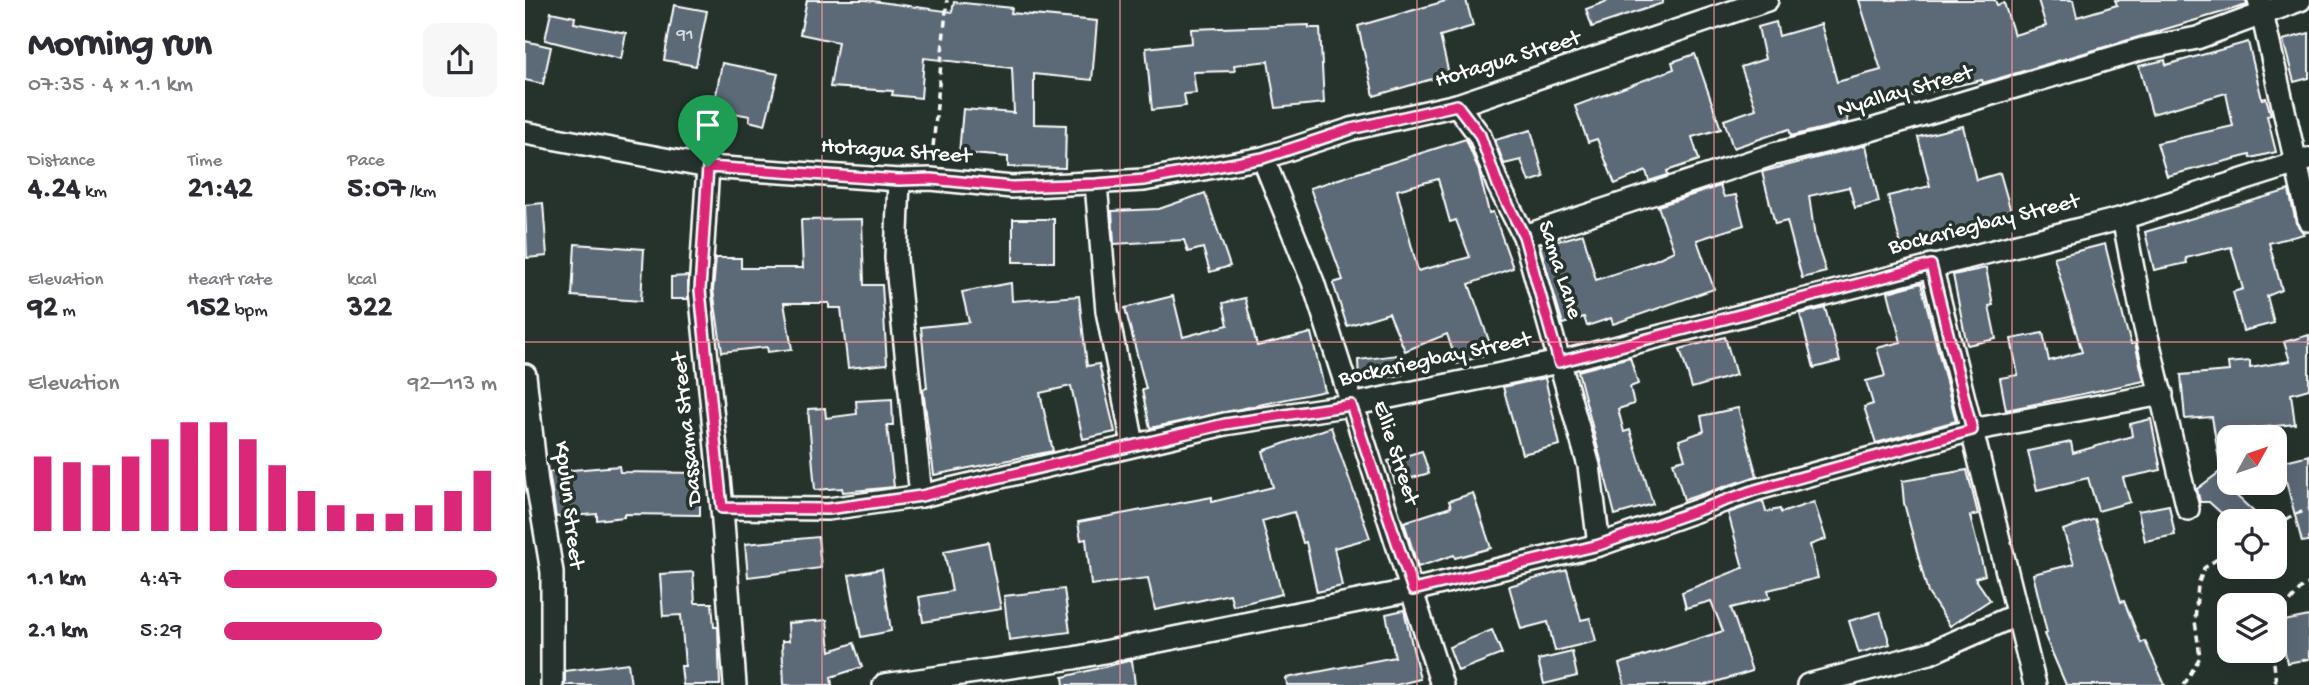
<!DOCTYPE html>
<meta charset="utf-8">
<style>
:root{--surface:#fff;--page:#f7f7f7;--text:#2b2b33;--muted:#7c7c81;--accent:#db2777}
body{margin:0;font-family:"Gochi Hand",sans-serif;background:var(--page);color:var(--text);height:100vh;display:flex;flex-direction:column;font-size:26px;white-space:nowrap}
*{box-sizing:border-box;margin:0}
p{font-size:23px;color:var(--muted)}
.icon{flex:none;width:38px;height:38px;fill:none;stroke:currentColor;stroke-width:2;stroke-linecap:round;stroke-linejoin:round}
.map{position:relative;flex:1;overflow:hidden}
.panel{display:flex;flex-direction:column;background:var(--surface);width:525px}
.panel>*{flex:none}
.needle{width:46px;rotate:50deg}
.fabs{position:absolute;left:1692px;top:425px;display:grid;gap:14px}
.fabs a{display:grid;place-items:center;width:70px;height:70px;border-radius:14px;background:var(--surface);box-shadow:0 7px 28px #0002;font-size:35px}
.pin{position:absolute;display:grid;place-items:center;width:60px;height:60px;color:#fff;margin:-72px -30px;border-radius:50% 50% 50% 0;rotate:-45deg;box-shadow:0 0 7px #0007}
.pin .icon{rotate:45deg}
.round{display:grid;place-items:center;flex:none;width:74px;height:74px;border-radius:14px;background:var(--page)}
.head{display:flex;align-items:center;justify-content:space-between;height:119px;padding:0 28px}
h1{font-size:38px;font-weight:800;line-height:52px}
.figures{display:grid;grid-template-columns:repeat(3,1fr);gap:10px;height:119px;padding:7px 28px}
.figures div{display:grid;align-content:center}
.figures b{font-size:30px;font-weight:800}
.figures small{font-size:19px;font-weight:400}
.figures p{font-size:19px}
.chart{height:196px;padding:14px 28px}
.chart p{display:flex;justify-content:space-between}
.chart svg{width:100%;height:126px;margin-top:7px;stroke:var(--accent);stroke-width:6}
ul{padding:0 28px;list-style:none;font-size:23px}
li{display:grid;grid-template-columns:112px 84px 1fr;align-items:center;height:52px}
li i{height:18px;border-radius:9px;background:var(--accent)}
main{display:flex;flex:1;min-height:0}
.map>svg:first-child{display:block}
</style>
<main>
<section class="panel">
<div class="head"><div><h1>Morning run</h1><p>07:35 · 4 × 1.1 km</p></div><a class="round"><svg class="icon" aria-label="share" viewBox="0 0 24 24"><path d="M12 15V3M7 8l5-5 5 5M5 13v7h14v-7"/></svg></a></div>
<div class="figures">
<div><p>Distance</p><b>4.24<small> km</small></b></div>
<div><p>Time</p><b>21:42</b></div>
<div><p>Pace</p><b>5:07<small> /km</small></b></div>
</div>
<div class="figures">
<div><p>Elevation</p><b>92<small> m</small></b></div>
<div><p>Heart rate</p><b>152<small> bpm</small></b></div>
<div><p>kcal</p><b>322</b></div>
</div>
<div class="chart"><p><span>Elevation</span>92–113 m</p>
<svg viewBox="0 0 160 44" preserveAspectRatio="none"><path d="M5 44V18M15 44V20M25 44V21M35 44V18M45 44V12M55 44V6M65 44V6M75 44V12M85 44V21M95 44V30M105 44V35M115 44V38M125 44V38M135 44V35M145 44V30M155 44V23"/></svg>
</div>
<ul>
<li><b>1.1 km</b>4:47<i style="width:100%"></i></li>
<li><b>2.1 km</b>5:29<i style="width:58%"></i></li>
</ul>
</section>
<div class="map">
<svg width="1784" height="685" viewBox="0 0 1784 685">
<rect width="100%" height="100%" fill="#26332d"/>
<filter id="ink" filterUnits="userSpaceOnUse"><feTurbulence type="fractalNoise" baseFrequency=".0143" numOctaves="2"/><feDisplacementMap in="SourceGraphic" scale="14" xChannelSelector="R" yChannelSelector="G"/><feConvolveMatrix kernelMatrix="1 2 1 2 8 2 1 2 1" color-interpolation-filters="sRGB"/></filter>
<g filter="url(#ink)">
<g fill="#5c6976" stroke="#fff" stroke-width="2" fill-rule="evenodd">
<path d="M282 0H341L427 12 429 2 487 8 486 13 572 21 567 80 509 74V124L541 125 540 168 483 167V157L434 153 438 109 489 113 487 68 399 58 396 98 367 95 368 91 305 87 313 42 275 34Z"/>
<path d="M924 0H941L948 26 915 36 924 74 849 96 833 26Z"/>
<path d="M1085 0H1138V3L1067 27 1061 9Z"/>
<path d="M1334 0H1470L1472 5 1479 3 1489 35 1521 26 1513 0H1548L1552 17 1592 5 1590 0H1721L1722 5 1458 83 1457 80 1399 93 1322 116 1323 122 1266 136 1264 129 1208 148 1199 120 1231 109 1216 67 1240 59 1233 27 1251 22 1254 36 1296 24 1312 82 1356 70Z"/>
<path d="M149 5 182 11 171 66 139 60Z"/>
<path d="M26 12 50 17 49 23 101 33 96 59 20 40Z"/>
<path d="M784 25V28H795L799 103 751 108 743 61 709 65 710 71 668 72 671 93 659 94 661 106 627 110 621 48 667 43 666 29Z"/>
<path d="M1784 33V78L1769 82 1758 40Z"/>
<path d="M0 41 26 47 18 84 0 80Z"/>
<path d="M1723 42 1737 99 1741 98 1746 115 1742 116 1751 152 1726 158 1725 155 1642 176 1632 143 1708 126 1701 93 1627 114 1614 66 1640 60 1641 65Z"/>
<path d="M1170 54 1196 129 1167 137 1174 160 1142 171 1143 175 1124 181 1121 171 1090 184 1072 139 1063 142 1050 106 1149 69 1147 62Z"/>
<path d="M197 63 253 74 240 125 224 121 225 116 203 112 204 103 190 100Z"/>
<path d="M1438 126 1451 180 1475 173 1487 215 1423 233 1425 237 1377 249 1363 196 1405 186 1393 137Z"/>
<path d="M1006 130 1019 177 1004 182 996 160 979 164 970 140Z"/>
<path d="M941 139 954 171 964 213 968 212 988 268 944 284 968 352 932 364 922 334 880 351 864 313 822 326 808 283 818 280 785 188ZM913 179 925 222 931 220 945 257 893 271 872 190Z"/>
<path d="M1341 145 1354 202 1330 208 1324 187 1284 196 1290 238 1301 272 1277 278 1262 221 1250 224 1237 172Z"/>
<path d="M1195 186 1199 197 1211 195 1219 225 1172 240 1189 289 1088 324 1086 318 1062 326 1059 317 1038 324 1015 246 1058 234 1071 280 1130 260 1149 251 1133 206Z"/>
<path d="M1764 190 1771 223 1779 234 1744 243 1757 290 1742 296 1749 323 1718 331 1708 292 1718 289 1706 247 1661 258 1662 263 1629 270 1620 232Z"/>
<path d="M680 193 705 266 685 272 678 248 663 252 659 240 589 244 587 211 634 209Z"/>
<path d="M18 203 22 256 2 258 0 205Z"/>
<path d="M337 219 339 285H357L362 364 323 368 316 308H304V303H259L267 349 243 352 242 347 197 352 188 290 191 258H216V268H278L276 220Z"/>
<rect x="488" y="219" width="41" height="43"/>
<path d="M50 244 119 249 116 301 47 296Z"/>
<path d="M1580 244 1600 324 1606 344 1610 343 1619 381 1481 410 1475 378 1493 375 1486 339 1518 333 1524 361 1557 352 1529 257Z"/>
<path d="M1461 268 1468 305 1464 306 1471 339 1442 345 1428 275Z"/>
<path d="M163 276V299H146V277Z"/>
<path d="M486 283 487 301 554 296 562 366 574 364 590 432 558 439 546 386 515 393 528 451 409 475 398 389 402 388 396 327 444 322 437 292Z"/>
<path d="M1396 283 1431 421 1351 443 1339 407 1348 404 1341 381 1360 376 1352 348 1376 342 1363 292Z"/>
<path d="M648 296 658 337 703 325 698 303 720 298 732 346 786 333 800 391 625 428 617 390 621 389 600 308Z"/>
<path d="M1300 308 1315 361 1289 368 1275 314Z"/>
<path d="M1784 335V389L1766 394 1770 424 1704 431V465H1695L1687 417 1660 419 1656 375 1704 371 1703 363 1725 361V368L1765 361 1759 342Z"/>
<path d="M1200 337 1211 375 1167 388 1155 349Z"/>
<path d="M872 355 877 375 834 381 833 360Z"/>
<path d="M1105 357 1113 384 1105 387 1109 404 1093 409 1099 432 1105 430 1128 504 1090 515 1053 371Z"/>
<path d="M1020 378 1035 445 997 454 978 387Z"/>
<path d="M367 399 368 425H362L369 487 318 492 317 488 290 490 283 409 300 408 301 418 332 414 331 401Z"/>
<path d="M1213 408 1232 476 1159 500 1148 462 1160 459 1154 440 1179 431 1176 416Z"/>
<path d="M1626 419 1636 470 1598 478 1605 502 1573 511 1563 478 1512 490 1503 451 1546 442 1548 453 1607 436 1605 424Z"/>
<path d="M806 427 845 538 809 548 817 586 792 592 781 542 778 543 769 512 737 521 757 594 708 606 705 594 630 610 623 578 566 585 561 539 556 540 553 522 687 497V502L748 487 738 451Z"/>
<path d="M897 451 904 473 870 483 863 461Z"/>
<path d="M1784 455V541L1777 542 1756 462Z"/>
<path d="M1704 465V489L1740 522H1706L1684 502H1675L1672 489Z"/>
<path d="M94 466 95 472 175 473V515L99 514V517L72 520V514L31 517 24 472Z"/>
<path d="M1442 470 1453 514 1445 516 1460 575 1450 578 1465 600 1425 626 1403 593 1379 503 1377 481Z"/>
<path d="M948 493 966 548 930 558 929 555 893 567 879 522 926 507 924 501Z"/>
<path d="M1238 501 1241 512 1255 509 1256 513 1289 502 1301 539 1285 545 1293 578 1243 590 1245 598 1206 608 1227 671 1181 685H1100L1094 664 1198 631 1186 601 1161 608 1157 592 1218 568 1203 513Z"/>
<path d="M1644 505 1650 535 1620 541 1613 511Z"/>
<path d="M1570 519 1596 602 1599 601 1616 643 1620 641 1640 685H1541L1519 634 1522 633 1508 574 1549 564 1538 530Z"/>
<path d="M293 537 296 568 223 577 220 544Z"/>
<path d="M463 542 476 609 398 622 394 597 427 591 419 551Z"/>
<path d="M357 569 366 631 336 637 324 575Z"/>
<path d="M1042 570 1056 620 1065 618 1071 641 1030 651 1023 622 996 629 984 586Z"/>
<path d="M168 572 170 603H187L189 627H193L195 685H158L156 666H160L156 615 138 616 135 574Z"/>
<path d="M539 589 545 632 484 640 479 596Z"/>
<path d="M879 610 895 679 871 685H762L761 678 870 657 861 614Z"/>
<path d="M1355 612 1365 644 1334 653 1324 621Z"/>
<path d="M1784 616V659L1762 663 1754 622Z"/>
<path d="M302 620 305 651 329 643 337 667 306 677 307 685H259L257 641H264L263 623Z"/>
<path d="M967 630 977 654 933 671 924 647Z"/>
<path d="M1047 652 1052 676 1019 684 1013 660Z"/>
<path d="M607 660 610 685H539L538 677Z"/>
<path d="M103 663 106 685H40V671Z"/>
</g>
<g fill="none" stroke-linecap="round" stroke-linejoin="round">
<g stroke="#fff" stroke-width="26">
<g id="minor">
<path d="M1734 0 1784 220"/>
<path d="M932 105 955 136 973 185 999 236 1064 466 1074 545"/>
<path d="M0 133 183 167 374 180 406 179 487 187 619 180 738 158"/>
<path d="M183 167 175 290 197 508 210 685"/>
<path d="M374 180 371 258 396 496"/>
<path d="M571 184 582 311 608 444"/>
<path d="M1598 218 1618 319 1663 509"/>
<path d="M999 236 1249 154 1339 132 1617 49 1672 38 1775 0"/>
<path d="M1406 265 1510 685"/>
<path d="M0 375 12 483 27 572V685"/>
<path d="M197 508 303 509 396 496 700 424 826 405 1034 362 1598 218 1784 159"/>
<path d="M359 685 549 658 888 590 1074 545 1230 490 1447 430 1637 394"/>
<path d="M917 685 788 282 738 158 826 129 932 105 1242 0"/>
<path d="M1283 685 1405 653 1491 615"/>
</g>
</g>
<g stroke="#fff" stroke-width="3.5" stroke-dasharray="7 5" stroke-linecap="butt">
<path d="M407 158 422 0"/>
<path d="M1750 526 1770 514 1784 510"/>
<path d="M1750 620 1779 585 1784 584"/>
<path d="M1748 651 1751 685"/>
<path d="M1659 685 1675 657 1670 621 1673 585 1679 568 1704 551"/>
</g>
<use href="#minor" stroke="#26332d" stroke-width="21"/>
</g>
</g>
<g fill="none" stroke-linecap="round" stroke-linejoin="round" filter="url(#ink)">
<g stroke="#fff" stroke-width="14">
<path id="route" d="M932 105 955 135 973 185 999 236 1034 362 1406 265 1447 430 1230 490 1074 545 888 590 826 405 700 424 396 496 303 509 197 508 175 290 183 167 374 180 406 179 487 187 571 184 619 180 738 158 826 129Z"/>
</g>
<use href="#route" stroke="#db2777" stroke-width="9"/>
</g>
<path fill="none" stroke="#ff9aa2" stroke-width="2" stroke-opacity="0.55" d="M297 0V685M595 0V685M892 0V685M1189 0V685M1487 0V685M0 342H1784"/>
<g text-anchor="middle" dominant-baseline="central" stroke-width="7" stroke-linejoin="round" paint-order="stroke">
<g font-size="19" fill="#d6dadd">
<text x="160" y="35">91</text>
</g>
<g font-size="23" fill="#fff" stroke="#26332d">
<text transform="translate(983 60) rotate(-17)">Hotagua Street</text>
<text transform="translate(1380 92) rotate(-16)">Nyallay Street</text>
<text transform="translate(371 152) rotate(4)">Hotagua Street</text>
<text transform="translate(1459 225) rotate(-14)">Bockariegbay Street</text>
<text transform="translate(1034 270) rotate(72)">Sama Lane</text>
<text transform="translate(910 360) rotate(-12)">Bockariegbay Street</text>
<text transform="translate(163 429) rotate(-96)">Dassama Street</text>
<text transform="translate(870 453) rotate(72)">Ellie Street</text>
<text transform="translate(43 505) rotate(83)">Kpulun Street</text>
</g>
</g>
</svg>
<div class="fabs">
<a><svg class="needle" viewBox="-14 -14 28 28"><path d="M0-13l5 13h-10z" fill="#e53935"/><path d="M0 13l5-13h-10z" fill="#7c7c81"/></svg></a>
<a><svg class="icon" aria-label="locate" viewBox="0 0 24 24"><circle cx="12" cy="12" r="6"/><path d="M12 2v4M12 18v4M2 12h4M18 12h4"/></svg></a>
<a><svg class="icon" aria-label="layers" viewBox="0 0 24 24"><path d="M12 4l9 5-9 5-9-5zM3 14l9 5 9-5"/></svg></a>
</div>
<div class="pin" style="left:183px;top:167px;background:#1e9e55"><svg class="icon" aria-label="arrive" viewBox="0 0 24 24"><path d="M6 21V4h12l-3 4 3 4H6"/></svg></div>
</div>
</main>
